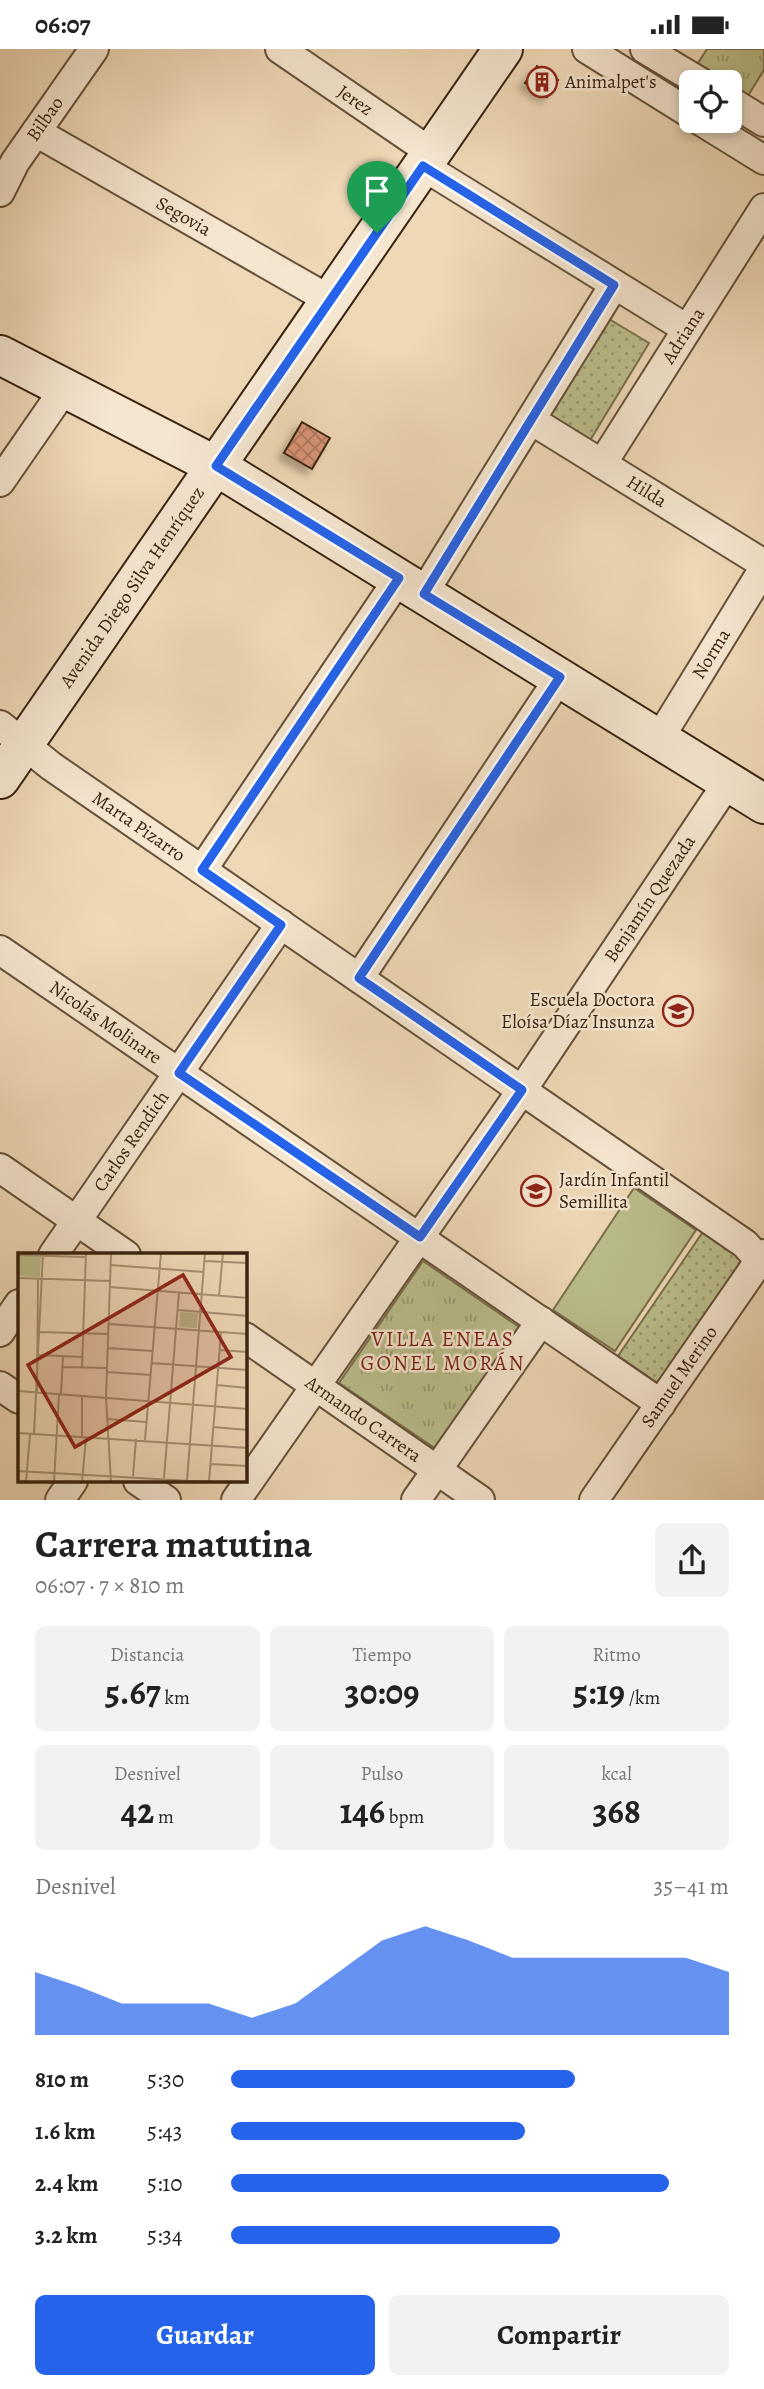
<!DOCTYPE html>
<html lang="es">
<meta charset="utf-8">
<style>
:root{--surface:#fff;--page:#f2f2f2;--text:#222;--muted:#767676;--accent:#2563eb}
body{margin:0;font-family:Alegreya,serif;background:var(--page);color:var(--text);height:100vh;display:flex;flex-direction:column;font-size:26px;white-space:nowrap}
*{box-sizing:border-box;margin:0}
p{font-size:23px;color:var(--muted)}
.icon{flex:none;width:38px;height:38px;fill:none;stroke:currentColor;stroke-width:2;stroke-linecap:round;stroke-linejoin:round}
.map{position:relative;height:1451px;overflow:hidden}
.drawer{display:flex;flex-direction:column;background:var(--surface);flex:1}
.drawer>*{flex:none}
.tools{position:absolute;left:679px;top:21px;display:grid;gap:14px}
.tools a{display:grid;place-items:center;width:63px;height:63px;border-radius:10px;background:var(--surface);box-shadow:0 4px 10px #0003;font-size:35px}
.pin{position:absolute;display:grid;place-items:center;width:60px;height:60px;color:#fff;margin:-72px -30px;border-radius:50% 50% 50% 0;rotate:-45deg;box-shadow:0 0 7px #0007}
.pin .icon{rotate:45deg}
.round{display:grid;place-items:center;flex:none;width:74px;height:74px;border-radius:10px;background:var(--page)}
.summary{display:flex;align-items:center;justify-content:space-between;height:119px;padding:0 35px}
h1{font-size:38px;font-weight:600;line-height:52px}
.metrics{display:grid;grid-template-columns:repeat(3,1fr);gap:10px;height:119px;padding:7px 35px}
.metrics div{display:grid;align-content:center;border-radius:10px;background:var(--page);text-align:center}
.metrics b{font-size:35px;font-weight:600}
.metrics small{font-size:19px;font-weight:400}
.metrics p{font-size:19px}
.chart{height:196px;padding:14px 35px}
.chart p{display:flex;justify-content:space-between}
.chart svg{width:100%;height:126px;margin-top:7px;fill:var(--accent);opacity:.7}
.cta{display:flex;gap:14px;margin-top:auto;padding:14px 35px}
.cta a{flex:1;height:80px;border-radius:10px;background:var(--accent);color:#fff;font-size:28px;font-weight:600;line-height:80px;text-align:center}
.cta a+a{background:var(--page);color:var(--text)}
ul{padding:0 35px;list-style:none;font-size:23px}
li{display:grid;grid-template-columns:112px 84px 1fr;align-items:center;height:52px}
li i{height:18px;border-radius:9px;background:var(--accent)}
.status{display:flex;justify-content:space-between;align-items:center;height:49px;padding:0 35px;background:var(--surface);direction:ltr}
.status svg{height:19px;fill:currentColor}
.map>svg:first-child{display:block}
</style>
<div class="status"><b>06:07</b><svg viewBox="0 0 49 12"><path d="M0 12V9h3v3zM5 12V6h3v6zM10 12V3h3v9zM15 12V0h3v12zM26 1h20v11H26zM47 4h2v5h-2z"/></svg></div>
<div class="map">
<svg width="764" height="1451" viewBox="0 0 764 1451">
<defs>
<pattern id="grass-dots" width="8" height="8" patternUnits="userSpaceOnUse" patternTransform="scale(1.75)"><rect width="8" height="8" fill="#bbbe8c"/><path d="M2 2h.1M6 6h.1" fill="none" stroke="#999a71" stroke-width="1.8" stroke-linecap="round"/></pattern>
<pattern id="park-tufts" width="24" height="20" patternUnits="userSpaceOnUse" patternTransform="scale(1.75)"><rect width="24" height="20" fill="#bbbe8c"/><path d="M3 7l-1-3M5 7V3M7 7l1-3M15 17l-1-3M17 17v-4M19 17l1-3" fill="none" stroke="#999a71"/></pattern>
<pattern id="building-cross-hatch" width="8" height="8" patternUnits="userSpaceOnUse" patternTransform="scale(1.75)"><rect width="8" height="8" fill="#d79375"/><path d="M0 0l8 8M0 8l8-8" fill="none" stroke="#af785e"/></pattern>
<filter id="shadow"><feDropShadow dx="-6" dy="6" stdDeviation="3.5" flood-color="#0004"/></filter>
</defs>
<rect width="100%" height="100%" fill="#efd8b6"/>
<filter id="stains"><feTurbulence type="fractalNoise" baseFrequency=".00286" numOctaves="4"/><feColorMatrix values="0 0 0 0 .2 0 0 0 0 .09 0 0 0 0 .02 0 0 0 .5 -.17"/></filter>
<radialGradient id="worn" r=".72"><stop offset=".6" stop-color="#630" stop-opacity="0"/><stop offset="1" stop-color="#630" stop-opacity=".3"/></radialGradient>
<g fill="url(#grass-dots)" stroke="#7a704e" stroke-width="2">
<path d="M609 270 649 294 589 393 549 368Z"/>
<path d="M707 1177 751 1208 662 1337 618 1307Z"/>
</g>
<g fill="url(#park-tufts)" stroke="#7a704e" stroke-width="2">
<path d="M707 0H764V21L747 48 698 14Z"/>
<path d="M423 1212 522 1280 439 1402 339 1334Z"/>
</g>
<path fill="#bbbe8c" stroke="#7a704e" stroke-width="2" d="M634 1139 696 1181 615 1302 553 1261Z"/>
<g fill="url(#building-cross-hatch)" stroke="#39230f" stroke-width="2" filter="url(#shadow)">
<path d="M537 17 558 31 547 48 525 34Z"/>
<path d="M302 373 330 389 312 420 284 404Z"/>
</g>
<g fill="none" stroke-linecap="round" stroke-linejoin="round">
<g stroke="#665039" stroke-width="32">
<g id="street">
<path id="s1" d="M280 0 432 104"/>
<path d="M587 0 691 65"/>
<path d="M645 0 700 33"/>
<path d="M730 52 764 73"/>
<path d="M701 72 764 111"/>
<path id="s2" d="M36 83 330 251"/>
<path d="M423 117 687 280"/>
<path id="s3" d="M0 143 15 113 94 0"/>
<path id="s4" d="M531 371 764 515"/>
<path id="s5" d="M602 415 764 159"/>
<path d="M0 433 65 339"/>
<path d="M423 545 614 236"/>
<path id="s6" d="M0 676 51 717 745 1195 764 1216"/>
<path id="s7" d="M659 690 764 519"/>
<path d="M202 821 399 529"/>
<path id="s8" d="M0 901 661 1355"/>
<path d="M359 929 560 628"/>
<path d="M0 1119 126 1206"/>
<path id="s9" d="M53 1206 281 875"/>
<path d="M0 1283 19 1255"/>
<path id="s10" d="M245 1288 480 1451"/>
<path d="M0 1337 19 1350"/>
<path d="M138 1432 166 1451"/>
<path d="M60 1451 73 1432"/>
<path id="s11" d="M236 1451 522 1041 728 733"/>
<path d="M416 1451 541 1272"/>
<path id="s12" d="M594 1451 764 1205"/>
</g>
</g>
<g stroke="#39230f" stroke-width="42">
<g id="secondary">
<path d="M0 306 216 417 764 755"/>
<path id="s13" d="M0 730 503 0"/>
</g>
</g>
<use href="#street" stroke="#f5e6d0" stroke-width="28"/>
<use href="#secondary" stroke="#f5e6d0" stroke-width="38"/>
</g>
<g fill="none" stroke-linecap="round" stroke-linejoin="round">
<g stroke="#fff" stroke-width="14">
<path id="route" d="M423 117 614 236 424 545 560 628 359 929 522 1041 420 1188 179 1024 281 876 202 821 399 529 216 417Z"/>
</g>
<use href="#route" stroke="#2563eb" stroke-width="9"/>
</g>
<defs>
<g id="building-ring" transform="scale(1.575)"><circle r="9.5" fill="#f5e6d0" stroke="#8f2418" stroke-width="1.5"/><path d="M-4-6H4V6H1V3H-1V6H-4ZM-2.5-4.3h1.7v1.8h-1.7ZM.8-4.3h1.7v1.8H.8ZM-2.5-1h1.7V.8h-1.7ZM.8-1h1.7V.8H.8Z" fill="#8f2418"/></g>
<g id="school-ring" transform="scale(1.575)"><circle r="9.5" fill="#f5e6d0" stroke="#8f2418" stroke-width="1.5"/><path d="M0-5L7-2L0 1L-7-2ZM-4 1L0 2.5L4 1V4Q0 6-4 4Z" fill="#8f2418"/></g>
</defs>
<g fill-rule="evenodd">
<use href="#building-ring" x="542" y="33"/>
<use href="#school-ring" x="678" y="962"/>
<use href="#school-ring" x="536" y="1142"/>
</g>
<g text-anchor="middle" dominant-baseline="central" stroke-width="5" stroke-linejoin="round" paint-order="stroke">
<g font-size="19" fill="#39230f" stroke="#f5e6d0" text-anchor="start">
<text x="565" y="33">Animalpet's</text>
<text x="655" y="951" text-anchor="end">Escuela Doctora<tspan x="655" dy="22">Eloísa Díaz Insunza</tspan></text>
<text x="559" y="1131">Jardín Infantil<tspan x="559" dy="22">Semillita</tspan></text>
</g>
<g font-size="19" fill="#39230f" stroke="#f5e6d0">
<text stroke="none"><textPath href="#s1" startOffset="91">Jerez</textPath></text>
<text stroke="none"><textPath href="#s3" startOffset="86">Bilbao</textPath></text>
<text stroke="none"><textPath href="#s2" startOffset="170">Segovia</textPath></text>
<text stroke="none"><textPath href="#s5" startOffset="152">Adriana</textPath></text>
<text stroke="none"><textPath href="#s4" startOffset="136">Hilda</textPath></text>
<text stroke="none"><textPath href="#s13" startOffset="233">Avenida Diego Silva Henríquez</textPath></text>
<text stroke="none"><textPath href="#s7" startOffset="100">Norma</textPath></text>
<text stroke="none"><textPath href="#s6" startOffset="172">Marta Pizarro</textPath></text>
<text stroke="none"><textPath href="#s11" startOffset="730">Benjamín Quezada</textPath></text>
<text stroke="none"><textPath href="#s8" startOffset="128">Nicolás Molinare</textPath></text>
<text stroke="none"><textPath href="#s9" startOffset="138">Carlos Rendich</textPath></text>
<text stroke="none"><textPath href="#s12" startOffset="150">Samuel Merino</textPath></text>
<text stroke="none"><textPath href="#s10" startOffset="144">Armando Carrera</textPath></text>
</g>
<g font-size="21" letter-spacing="2" fill="#7a1f14" stroke="#f5e6d0">
<text x="443" y="1290">VILLA ENEAS<tspan x="443" dy="24">GONEL MORÁN</tspan></text>
</g>
</g>
<g transform="translate(18 1204)">
<rect width="229" height="229" fill="#efd8b6"/>
<path d="M0 0H23L22 24 0 23Z" fill="#bbbe8c"/>
<path d="M162 59 180 60 179 75 161 74Z" fill="#bbbe8c"/>
<path fill="none" stroke="#a69073" stroke-width="2" d="M93 0 88 145 93 229M0 2 67 4M187 8 230 10M92 12 186 19M0 25 92 28M92 34 230 45M201 43 205 0M160 57 230 63M91 71 230 81M21 79 90 81M90 95 134 98M201 97 230 99M20 102 64 104M133 110 230 117M44 114 89 115M64 114 68 0M89 119 133 122M199 132 230 135M0 138 230 156M19 139 20 25M43 141 45 103M64 144V185M89 166 128 169M195 174 230 177M0 180 230 195M16 181 25 0M127 187 143 0M192 211 230 213M0 218 190 229M115 223 118 186M146 225 161 39M169 227 187 0M8 229 12 181M36 229 41 141M64 229 68 185M191 229 203 79"/>
<path fill="#8f2418" fill-opacity="0.15" stroke="#8f2418" stroke-width="3.5" d="M165 22 213 104 57 194 10 112Z"/>
<rect width="229" height="229" fill="none" stroke="#39230f" stroke-width="3.5"/>
</g>
<rect width="100%" height="100%" filter="url(#stains)"/>
<rect width="100%" height="100%" fill="url(#worn)"/>
</svg>
<div class="tools">
<a><svg class="icon" aria-label="locate" viewBox="0 0 24 24"><circle cx="12" cy="12" r="6"/><path d="M12 2v4M12 18v4M2 12h4M18 12h4"/></svg></a>
</div>
<div class="pin" style="left:377px;top:184px;background:#1e9e55"><svg class="icon" aria-label="arrive" viewBox="0 0 24 24"><path d="M6 21V4h12l-3 4 3 4H6"/></svg></div>
</div>
<section class="drawer">
<div class="summary"><div><h1>Carrera matutina</h1><p>06:07 · 7 × 810 m</p></div><a class="round"><svg class="icon" aria-label="share" viewBox="0 0 24 24"><path d="M12 15V3M7 8l5-5 5 5M5 13v7h14v-7"/></svg></a></div>
<div class="metrics">
<div><p>Distancia</p><b>5.67<small> km</small></b></div>
<div><p>Tiempo</p><b>30:09</b></div>
<div><p>Ritmo</p><b>5:19<small> /km</small></b></div>
</div>
<div class="metrics">
<div><p>Desnivel</p><b>42<small> m</small></b></div>
<div><p>Pulso</p><b>146<small> bpm</small></b></div>
<div><p>kcal</p><b>368</b></div>
</div>
<div class="chart"><p><span>Desnivel</span>35–41 m</p>
<svg viewBox="0 0 160 44" preserveAspectRatio="none"><path d="M0 44V22L10 27L20 33L30 33L40 33L50 38L60 33L70 22L80 11L90 6L100 11L110 17L120 17L130 17L140 17L150 17L160 22V44z"/></svg>
</div>
<ul>
<li><b>810 m</b>5:30<i style="width:69%"></i></li>
<li><b>1.6 km</b>5:43<i style="width:59%"></i></li>
<li><b>2.4 km</b>5:10<i style="width:88%"></i></li>
<li><b>3.2 km</b>5:34<i style="width:66%"></i></li>
</ul>
<div class="cta"><a>Guardar</a><a>Compartir</a></div>
</section>
